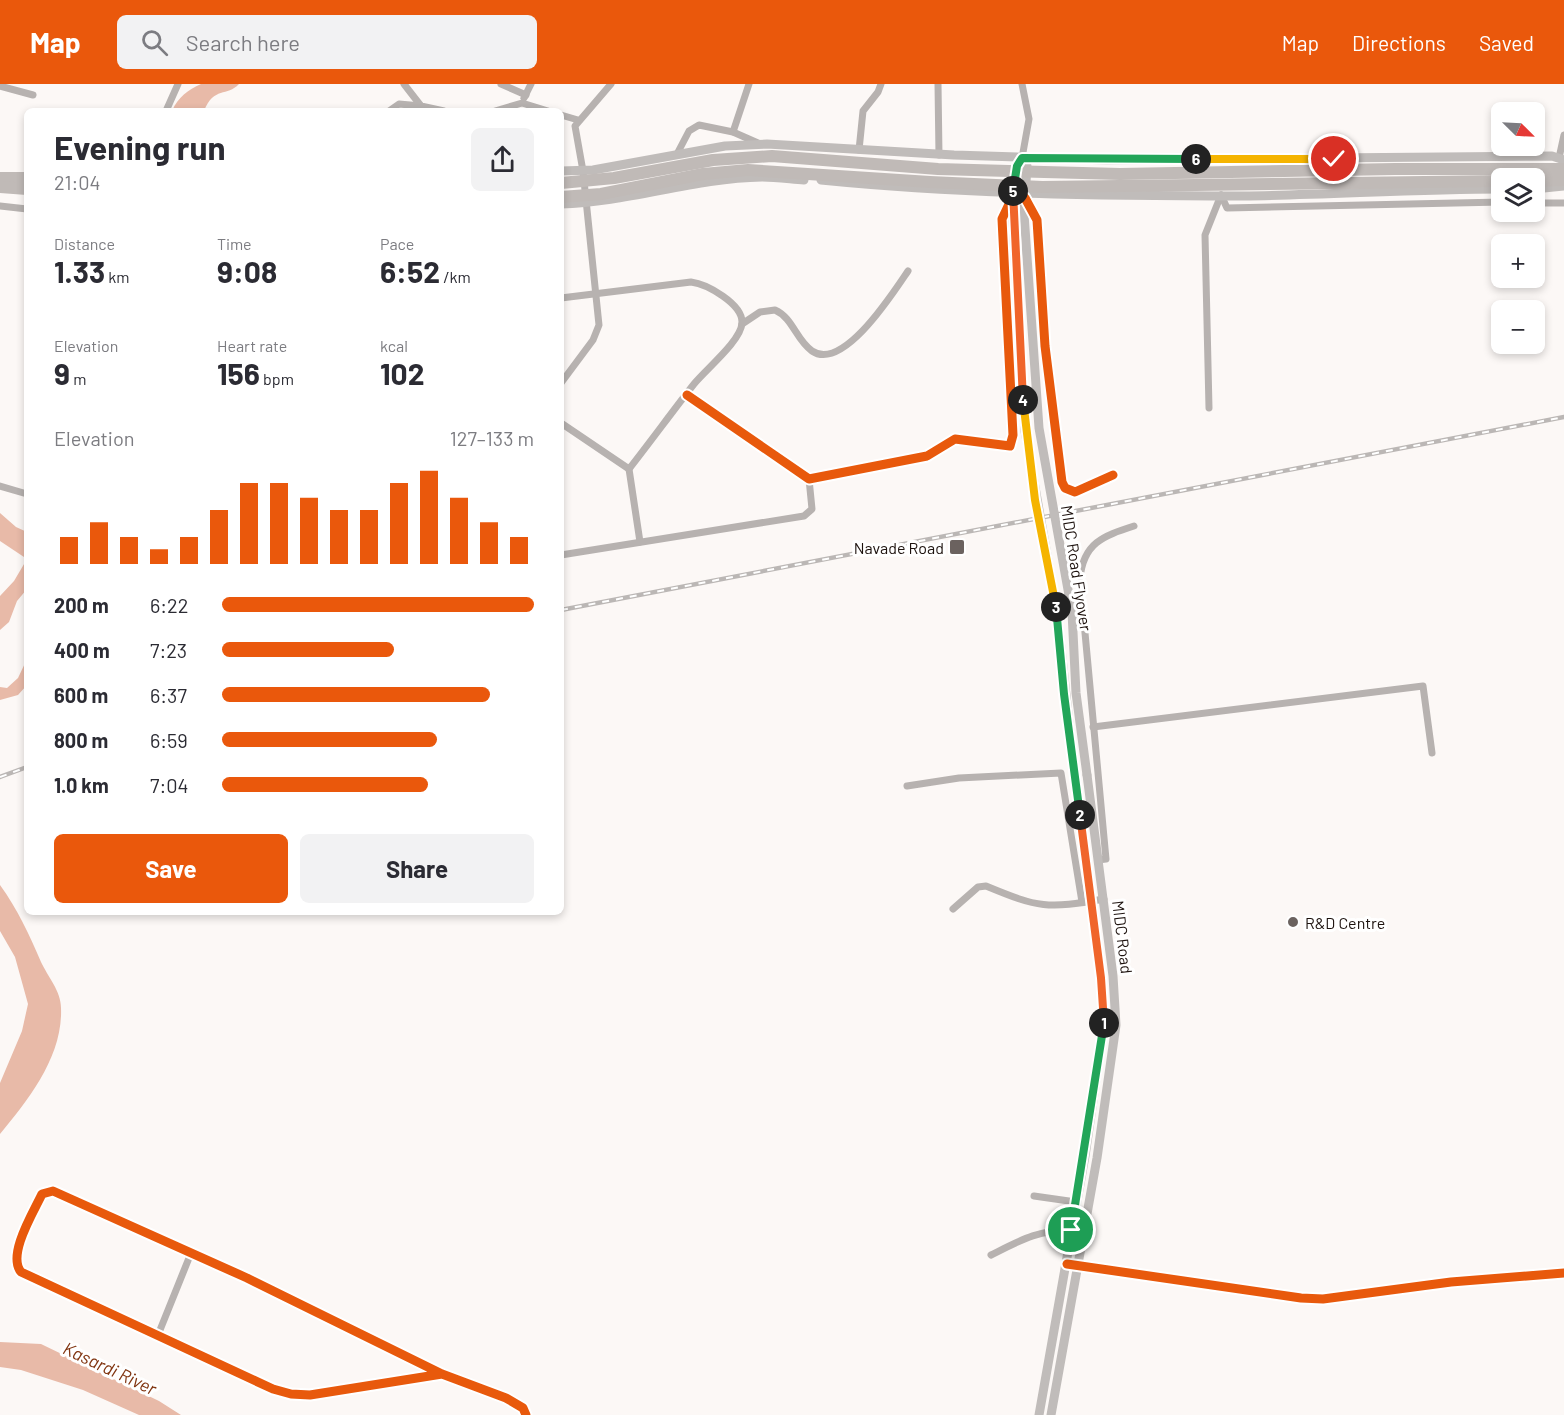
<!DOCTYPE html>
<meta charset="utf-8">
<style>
:root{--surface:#fff;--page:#f2f2f3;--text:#2b2b33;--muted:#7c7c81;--accent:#ea580c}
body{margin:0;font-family:Barlow,sans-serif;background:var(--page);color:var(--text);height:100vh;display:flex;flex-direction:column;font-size:22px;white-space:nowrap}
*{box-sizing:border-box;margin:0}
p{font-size:20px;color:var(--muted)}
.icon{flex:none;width:33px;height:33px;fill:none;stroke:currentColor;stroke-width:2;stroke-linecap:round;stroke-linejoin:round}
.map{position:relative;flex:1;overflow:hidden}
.details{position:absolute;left:24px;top:24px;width:540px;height:807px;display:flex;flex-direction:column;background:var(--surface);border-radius:9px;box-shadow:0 3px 9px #0003}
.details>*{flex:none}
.needle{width:39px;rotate:114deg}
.fabs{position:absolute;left:1491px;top:18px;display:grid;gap:12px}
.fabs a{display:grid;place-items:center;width:54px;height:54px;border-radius:9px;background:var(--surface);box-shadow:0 3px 9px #0003;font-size:30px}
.pin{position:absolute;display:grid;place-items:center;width:51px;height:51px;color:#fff;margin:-26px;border:3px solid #fff;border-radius:50%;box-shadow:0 2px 6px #0007}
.km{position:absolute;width:30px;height:30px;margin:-15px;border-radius:50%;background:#222;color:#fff;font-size:16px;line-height:30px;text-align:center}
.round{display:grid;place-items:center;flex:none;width:63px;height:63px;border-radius:9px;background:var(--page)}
.summary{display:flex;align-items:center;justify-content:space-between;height:102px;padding:0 30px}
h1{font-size:33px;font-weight:700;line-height:45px}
.metrics{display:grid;grid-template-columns:repeat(3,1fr);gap:9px;height:102px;padding:6px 30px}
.metrics div{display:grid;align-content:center}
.metrics b{font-size:30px;font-weight:700}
.metrics small{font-size:16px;font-weight:400}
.metrics p{font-size:16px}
.chart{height:168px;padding:12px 30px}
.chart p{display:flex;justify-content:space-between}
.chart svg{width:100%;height:108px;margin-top:6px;stroke:var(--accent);stroke-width:6}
.button{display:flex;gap:12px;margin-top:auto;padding:12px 30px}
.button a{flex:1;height:69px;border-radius:9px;background:var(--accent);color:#fff;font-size:24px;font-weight:700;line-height:69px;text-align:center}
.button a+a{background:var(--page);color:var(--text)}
ul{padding:0 30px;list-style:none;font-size:20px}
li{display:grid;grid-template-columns:96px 72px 1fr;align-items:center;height:45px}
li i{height:15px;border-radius:8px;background:var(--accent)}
header{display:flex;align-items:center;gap:36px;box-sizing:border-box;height:84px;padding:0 30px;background:var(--accent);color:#fff}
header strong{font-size:28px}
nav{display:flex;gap:33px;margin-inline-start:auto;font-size:21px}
.search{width:420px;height:54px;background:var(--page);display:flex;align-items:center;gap:15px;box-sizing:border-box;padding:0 21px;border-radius:9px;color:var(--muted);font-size:22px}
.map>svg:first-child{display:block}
</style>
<header>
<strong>Map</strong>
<div class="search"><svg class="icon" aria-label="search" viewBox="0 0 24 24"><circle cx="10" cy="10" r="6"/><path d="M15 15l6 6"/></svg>Search here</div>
<nav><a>Map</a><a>Directions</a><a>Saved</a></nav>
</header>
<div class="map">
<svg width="1564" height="1331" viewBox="0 0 1564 1331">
<rect width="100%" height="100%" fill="#fcf8f6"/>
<g fill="#e8baa8">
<path d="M201 0H239C227 13 214 2 204 27H172C178 13 188 6 201 0Z"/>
<path d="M0 429 16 443 27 448V505L17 517 9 538 0 546V512L14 497 27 475 0 457Z"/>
<path d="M27 575V601L18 611 0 616V603L7 604 18 594Z"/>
<path d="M0 801C18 826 29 850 41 878 48 893 61 907 61 924 63 972 29 1015 0 1050V999L22 947 28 920 15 873 0 847Z"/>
<path d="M0 1258 41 1260 159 1317 181 1331H139L83 1306 21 1286 0 1283Z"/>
</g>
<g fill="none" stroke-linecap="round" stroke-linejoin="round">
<g stroke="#b7b2b0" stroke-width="7">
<path d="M404 0 421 22 444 27"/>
<path d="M501 0 526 11"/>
<path d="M938 0 939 71"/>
<path d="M0 2 33 11"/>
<path d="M524 14 531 0"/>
<path d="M166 27 178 0"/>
<path d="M389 27 399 20 421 22"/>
<path d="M495 27 522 19 548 27"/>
<path d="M561 31 578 36"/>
<path d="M733 48 749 0"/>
<path d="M859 66 863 27 878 8 881 0"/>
<path d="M677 70 689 47 699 41 733 48 758 59"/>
<path d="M1022 74 1029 35 1022 0"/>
<path d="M1559 74 1564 51"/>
<path d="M1221 111 1227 124 1502 118"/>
<path d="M1534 119H1564"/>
<path d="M0 122 27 125"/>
<path d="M561 214 691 198C707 200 743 220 742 239 741 257 706 285 694 300 672 328 651 357 629 385L640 458"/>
<path d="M742 240 760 228 775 226C793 234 796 256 812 267 843 288 893 209 908 187"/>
<path d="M561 299 593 256 599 241 583 87 575 42 611 0"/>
<path d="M687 311 809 395 927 372 955 355 1010 362 1013 351 1002 135 1012 114H1025L1037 136 1045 262 1062 398 1065 404 1075 408 1113 391"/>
<path d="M1209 324 1205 151 1221 111"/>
<path d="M561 339 629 385"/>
<path d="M0 402 27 410"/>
<path d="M561 471 804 432 812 425 809 395"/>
<path d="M1093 643 1423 602 1432 669"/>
<path d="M907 702 959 694 1061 689 1082 818"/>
<path d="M1098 776 1106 775 1080 495C1083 459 1103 452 1134 442"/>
<path d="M953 825 978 803 986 802C1039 824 1047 825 1104 815"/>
<path d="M1034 1112 1076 1118"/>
<path d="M991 1171C1021 1156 1038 1146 1071 1146"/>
<path d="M158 1251 191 1169"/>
<path d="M442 1290 310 1311 291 1310 273 1305 21 1188C7 1171 33 1129 42 1110L53 1107 247 1194 442 1290 506 1314 523 1324 526 1331"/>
</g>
<g stroke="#c0bcba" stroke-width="9">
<path d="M561 87 593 86 725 62 767 60 954 71 1107 76 1552 72 1564 76"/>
<path d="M821 96C961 110 1102 112 1243 112 1329 111 1415 105 1502 105"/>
<path d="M1534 105 1564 102"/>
<path d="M561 120C629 118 694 94 762 93 776 93 790 95 804 96"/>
<path d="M1012 130 1017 82 1022 74 1027 82 1024 130"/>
<path d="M1075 1181 1301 1214 1323 1215 1451 1198 1564 1189"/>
<path d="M1039 1331 1085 1072 1104 940 1101 887 1075 695"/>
<path d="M1051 1331 1097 1074 1116 941 1113 892 1087 691"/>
</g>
<g stroke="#c0bab7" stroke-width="12">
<path d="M0 94H27"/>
<path d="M1534 97 1564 96"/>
<path d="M0 103 27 105"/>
</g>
<g stroke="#bbb7b5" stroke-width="4.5">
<g id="rail">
<path d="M561 526 1564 333"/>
<path d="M0 693 27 683"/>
</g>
</g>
<use href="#rail" stroke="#fff" stroke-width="2" stroke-dasharray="7" stroke-linecap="butt"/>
<g stroke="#c0bcba" stroke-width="9">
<path d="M1012 130 1025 347 1057 527 1075 695"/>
<path d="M1024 130 1039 344 1072 528 1076 609 1087 691"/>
</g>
<g stroke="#c0bab7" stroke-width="12">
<path d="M561 99 614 94 713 76 772 72 938 85 1120 90 1395 85H1564"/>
<path d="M561 113 601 110 703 90 748 86 930 98 1042 103 1502 97"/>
</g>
<g stroke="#fff" stroke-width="13">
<g id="cycleway">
<path d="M687 311 809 395 927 372 955 355 1010 362 1013 351 1002 135 1012 114H1025L1037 136 1045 262 1062 398 1065 404 1075 408 1113 391"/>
<path d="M1067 1180 1301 1214 1323 1215 1451 1198 1564 1189"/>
<path d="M442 1290 310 1311 291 1310 273 1305 21 1188C7 1171 33 1129 42 1110L53 1107 247 1194 442 1290 506 1314 523 1324 526 1331"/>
</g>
</g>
<use href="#cycleway" stroke="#e8590c" stroke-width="9"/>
</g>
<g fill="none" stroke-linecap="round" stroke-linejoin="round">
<g stroke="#fff" stroke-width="12">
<path id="split-1" d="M1071 1146 1104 939"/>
</g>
<g stroke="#fff" stroke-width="12">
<path id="split-2" d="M1080 731 1101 894 1104 939"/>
</g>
<g stroke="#fff" stroke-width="12">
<path id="split-3" d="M1056 523 1064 610 1080 731"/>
</g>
<g stroke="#fff" stroke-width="12">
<path id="split-4" d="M1023 316 1035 416 1056 523"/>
</g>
<g stroke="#fff" stroke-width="12">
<path id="split-5" d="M1013 107 1023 316"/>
</g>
<g stroke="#fff" stroke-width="12">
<path id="split-6" d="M1013 107 1017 82 1022 74 1196 75"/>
</g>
<g stroke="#fff" stroke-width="12">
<path id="split-7" d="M1196 75H1334"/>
</g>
<use href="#split-1" stroke="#22a559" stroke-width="8"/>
<use href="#split-2" stroke="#f0652b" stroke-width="8"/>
<use href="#split-3" stroke="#22a559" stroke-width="8"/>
<use href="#split-4" stroke="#f5b400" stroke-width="8"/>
<use href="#split-5" stroke="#f0652b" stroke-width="8"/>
<use href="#split-6" stroke="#22a559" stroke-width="8"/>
<use href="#split-7" stroke="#f5b400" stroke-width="8"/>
</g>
<g fill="#6b625f" stroke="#fff" stroke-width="2">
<rect x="949" y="455" width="16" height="16" rx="3"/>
<circle cx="1293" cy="838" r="6"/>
</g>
<g text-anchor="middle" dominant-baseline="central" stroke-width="6" stroke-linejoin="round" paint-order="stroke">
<g font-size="16" fill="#1d120e" stroke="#fff" text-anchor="end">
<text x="944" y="463">Navade Road</text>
<text x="1305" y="838" text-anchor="start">R&amp;D Centre</text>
</g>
<g font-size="16" fill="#1d120e" stroke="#fff">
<text transform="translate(1077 484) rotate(81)">MIDC Road Flyover</text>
<text transform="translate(1123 853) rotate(83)">MIDC Road</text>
</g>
<g font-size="18" font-style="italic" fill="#813511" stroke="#fff">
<text transform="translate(110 1284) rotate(25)">Kasardi River</text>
</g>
</g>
</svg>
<div class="fabs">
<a><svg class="needle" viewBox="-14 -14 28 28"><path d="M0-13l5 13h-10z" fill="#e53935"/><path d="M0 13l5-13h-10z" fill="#7c7c81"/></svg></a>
<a><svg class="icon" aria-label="layers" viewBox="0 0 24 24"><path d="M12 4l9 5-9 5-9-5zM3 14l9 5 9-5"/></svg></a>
<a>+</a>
<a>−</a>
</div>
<div class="pin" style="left:1071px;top:1146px;background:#1e9e55"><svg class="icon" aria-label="arrive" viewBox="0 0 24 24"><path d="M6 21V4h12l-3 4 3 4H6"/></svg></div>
<div class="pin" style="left:1334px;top:75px;background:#d93025"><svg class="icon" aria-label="check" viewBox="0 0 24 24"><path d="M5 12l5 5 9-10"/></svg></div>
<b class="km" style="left:1104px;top:939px">1</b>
<b class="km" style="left:1080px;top:731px">2</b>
<b class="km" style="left:1056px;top:523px">3</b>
<b class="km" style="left:1023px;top:316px">4</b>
<b class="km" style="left:1013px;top:107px">5</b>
<b class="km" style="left:1196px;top:75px">6</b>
<section class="details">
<div class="summary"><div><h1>Evening run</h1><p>21:04</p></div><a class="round"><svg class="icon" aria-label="share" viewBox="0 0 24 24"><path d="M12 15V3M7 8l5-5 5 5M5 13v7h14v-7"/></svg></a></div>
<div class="metrics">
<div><p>Distance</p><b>1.33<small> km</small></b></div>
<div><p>Time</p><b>9:08</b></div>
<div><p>Pace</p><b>6:52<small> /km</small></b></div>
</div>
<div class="metrics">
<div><p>Elevation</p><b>9<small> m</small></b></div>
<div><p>Heart rate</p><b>156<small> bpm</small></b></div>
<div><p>kcal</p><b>102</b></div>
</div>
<div class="chart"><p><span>Elevation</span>127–133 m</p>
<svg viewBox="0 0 160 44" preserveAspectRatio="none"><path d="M5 44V33M15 44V27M25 44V33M35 44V38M45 44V33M55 44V22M65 44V11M75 44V11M85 44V17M95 44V22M105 44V22M115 44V11M125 44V6M135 44V17M145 44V27M155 44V33"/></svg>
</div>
<ul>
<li><b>200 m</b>6:22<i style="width:100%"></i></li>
<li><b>400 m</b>7:23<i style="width:55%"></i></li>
<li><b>600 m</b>6:37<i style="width:86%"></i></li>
<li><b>800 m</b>6:59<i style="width:69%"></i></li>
<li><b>1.0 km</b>7:04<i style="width:66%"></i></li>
</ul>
<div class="button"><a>Save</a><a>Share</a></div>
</section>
</div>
